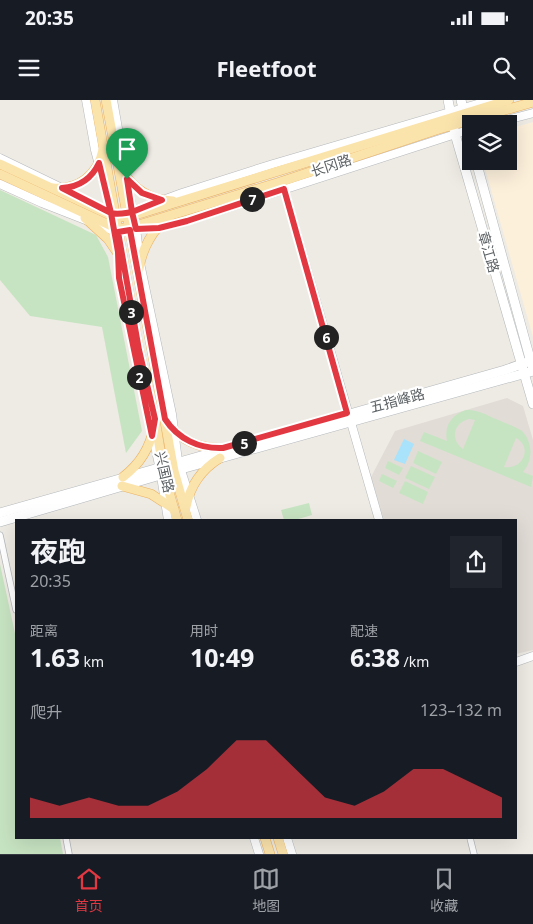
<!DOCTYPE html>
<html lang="zh">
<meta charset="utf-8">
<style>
:root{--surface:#171b24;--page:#20242c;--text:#f1f3f6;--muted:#9ea1a6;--line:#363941;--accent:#e13842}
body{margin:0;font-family:"Noto Sans","Noto Sans SC",sans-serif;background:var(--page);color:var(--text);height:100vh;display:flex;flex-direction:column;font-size:19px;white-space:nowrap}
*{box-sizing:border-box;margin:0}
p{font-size:16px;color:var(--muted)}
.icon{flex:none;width:28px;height:28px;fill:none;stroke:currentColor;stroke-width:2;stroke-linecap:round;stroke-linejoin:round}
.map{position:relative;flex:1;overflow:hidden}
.sheet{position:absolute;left:15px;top:419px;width:502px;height:320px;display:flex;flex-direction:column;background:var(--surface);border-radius:0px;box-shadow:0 5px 20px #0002}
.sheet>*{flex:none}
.controls{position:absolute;left:462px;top:15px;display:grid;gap:10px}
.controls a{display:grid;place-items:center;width:55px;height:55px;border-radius:0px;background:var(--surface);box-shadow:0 5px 20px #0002;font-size:25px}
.pin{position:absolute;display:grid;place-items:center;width:42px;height:42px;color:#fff;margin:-51px -21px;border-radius:50% 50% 50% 0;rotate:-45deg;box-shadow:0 0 5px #0007}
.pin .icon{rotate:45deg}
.km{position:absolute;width:25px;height:25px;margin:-12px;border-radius:50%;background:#222;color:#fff;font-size:14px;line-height:25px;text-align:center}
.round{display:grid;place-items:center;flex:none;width:52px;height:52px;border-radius:0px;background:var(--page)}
.summary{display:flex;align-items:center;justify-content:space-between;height:85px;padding:0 15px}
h1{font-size:28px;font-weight:700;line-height:38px}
.metrics{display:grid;grid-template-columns:repeat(3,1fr);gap:8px;height:85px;padding:5px 15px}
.metrics div{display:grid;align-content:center}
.metrics b{font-size:25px;font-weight:700}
.metrics small{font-size:14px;font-weight:400}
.metrics p{font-size:14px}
.chart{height:140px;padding:10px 15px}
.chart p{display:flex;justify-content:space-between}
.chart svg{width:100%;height:90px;margin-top:5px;fill:var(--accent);opacity:.7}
.status{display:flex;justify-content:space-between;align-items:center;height:35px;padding:0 25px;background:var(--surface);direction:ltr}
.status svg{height:14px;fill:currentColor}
header{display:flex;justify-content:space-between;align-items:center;height:65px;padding:0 15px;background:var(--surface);font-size:22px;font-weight:700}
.tabs{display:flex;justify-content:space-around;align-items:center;height:70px;border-top:1px solid var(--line);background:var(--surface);font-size:14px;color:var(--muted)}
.tabs a{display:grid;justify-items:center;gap:2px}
.tabs .active{color:var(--accent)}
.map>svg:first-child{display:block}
</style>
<div class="status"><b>20:35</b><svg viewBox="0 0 49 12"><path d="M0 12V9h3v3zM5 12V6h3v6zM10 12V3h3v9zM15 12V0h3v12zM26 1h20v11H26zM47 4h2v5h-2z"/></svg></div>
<header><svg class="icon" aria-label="menu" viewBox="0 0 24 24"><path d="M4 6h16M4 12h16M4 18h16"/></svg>Fleetfoot<svg class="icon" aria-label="search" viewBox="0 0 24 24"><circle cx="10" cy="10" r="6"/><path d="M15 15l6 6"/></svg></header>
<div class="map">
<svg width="533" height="754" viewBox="0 0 533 754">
<rect width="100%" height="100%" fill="#eeebe4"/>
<path fill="#fcf0db" d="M533 22V237L483 61H509V29Z"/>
<path fill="#e1dcd6" d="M507 298 523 306 533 340V550L516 554V420H384L371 377 395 331Z"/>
<g fill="#c7e4c2" fill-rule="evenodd">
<path d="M0 90 96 135 108 157 142 331 126 353 102 227 30 216 0 180Z"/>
<path d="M466 310C477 309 487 315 496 319 505 323 514 326 522 331 533 342 533 361 523 372L533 376 531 387 420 341 424 332 447 341C444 326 451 315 466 310ZM469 319 475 320 463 349C450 340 453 323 469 319ZM516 338C533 347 523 370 504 367Z"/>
<path d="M418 351 442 362 436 374 413 363Z"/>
<path d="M388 361 403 368 399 375 385 368Z"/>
<path d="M411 366 435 377 429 389 405 378Z"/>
<path d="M382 374 397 381 393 388 379 381Z"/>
<path d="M405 381 428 392 423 404 399 393Z"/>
<path d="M309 403 312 415 295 420H284L281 410Z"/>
<path d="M0 464 16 538V738H60L63 754H0Z"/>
</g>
<path fill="#a8e2fb" d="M404 339 414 344 405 364 394 360Z"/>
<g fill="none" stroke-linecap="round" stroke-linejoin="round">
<g stroke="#b5b8bb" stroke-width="7">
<g id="minor">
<path d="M0 435 16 510"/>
<path d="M66 738 69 754"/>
<path d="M470 738 474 754"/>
</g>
</g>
<g stroke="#b5b8bb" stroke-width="9">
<g id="tertiary">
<path d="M86 0 95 50 111 110"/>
<path d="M113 0 137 136 140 163 172 314 178 361 197 420"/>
<path d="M492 24 533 13"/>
<path d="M0 58 62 88"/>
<path d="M0 84 42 103 111 130"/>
<path d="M284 89 379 420"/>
<path d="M130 112 182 93 273 64 491 0"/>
<path d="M132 130 159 128 187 121 471 29"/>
<path d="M118 151 119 178 159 365"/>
<path d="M161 376 168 420"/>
<path d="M516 562 533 556"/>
<path d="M254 738 259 754"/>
<path d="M287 738 292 754"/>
</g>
</g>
<g stroke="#b3b8bb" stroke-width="10">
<g id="secondary">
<path d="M448 0 455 34 533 304"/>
<path d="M461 0 471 43"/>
<path d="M476 61 532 266"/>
<path d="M0 413 505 270 533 260"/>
<path d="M0 422 174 371 533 271"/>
</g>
</g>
<g stroke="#eab161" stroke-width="10">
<g id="primary">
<path d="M95 0 139 250 155 319 164 374 177 420"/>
<path d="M106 0 174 371 188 420"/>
<path d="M0 64 116 118 142 113 509 0"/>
<path d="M121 69C133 89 150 100 173 101"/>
<path d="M0 74 118 129 135 126 280 82 436 30 533 2"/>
<path d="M53 88C78 90 98 75 103 50"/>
<path d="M85 118 108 139 121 158"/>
<path d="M139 169C142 148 153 129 169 117"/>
<path d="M167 322C180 340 200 349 223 348"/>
<path d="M123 377C140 364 150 348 154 327"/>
<path d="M122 386 151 394 174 409"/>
<path d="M186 407C190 386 202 369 220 358"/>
<path d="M265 738 270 754"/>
<path d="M278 738 283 754"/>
</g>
</g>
<use href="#minor" stroke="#fff" stroke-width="5.5"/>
<use href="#tertiary" stroke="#fff" stroke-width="8"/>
<use href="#secondary" stroke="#fff" stroke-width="9"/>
<use href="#primary" stroke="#fbe3ac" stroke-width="9"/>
</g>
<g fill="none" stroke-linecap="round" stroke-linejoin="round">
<g stroke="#fff" stroke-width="10">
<path id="route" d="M127 79 132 112C125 113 118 115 111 113L99 63C92 78 79 87 62 88L111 113 118 152 119 178 152 336 155 319 139 250 118 132 130 130 165 319C178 339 199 349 223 348L347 313 284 89 187 121 159 128 136 129 132 112 162 100 142 93 127 79"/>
</g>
<use href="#route" stroke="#e13842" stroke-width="6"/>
</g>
<g text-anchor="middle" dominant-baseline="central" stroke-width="4.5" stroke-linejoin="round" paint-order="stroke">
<g font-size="14" fill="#5c6164" stroke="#fff">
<text transform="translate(331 65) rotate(-18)">长冈路</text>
<text transform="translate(489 152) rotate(74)">章江路</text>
<text transform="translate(397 300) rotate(-15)">五指峰路</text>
<text transform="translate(165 372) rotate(77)">兴国路</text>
</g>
</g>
</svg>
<div class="controls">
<a><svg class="icon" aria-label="layers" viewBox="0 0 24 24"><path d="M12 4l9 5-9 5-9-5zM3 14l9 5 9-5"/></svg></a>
</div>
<div class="pin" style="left:127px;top:79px;background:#1e9e55"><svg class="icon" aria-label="arrive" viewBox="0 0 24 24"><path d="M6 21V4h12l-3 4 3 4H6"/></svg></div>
<b class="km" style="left:139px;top:277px">2</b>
<b class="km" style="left:131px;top:212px">3</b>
<b class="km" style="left:244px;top:343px">5</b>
<b class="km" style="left:326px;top:237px">6</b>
<b class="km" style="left:252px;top:99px">7</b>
<section class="sheet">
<div class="summary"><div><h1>夜跑</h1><p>20:35</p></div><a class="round"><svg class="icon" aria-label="share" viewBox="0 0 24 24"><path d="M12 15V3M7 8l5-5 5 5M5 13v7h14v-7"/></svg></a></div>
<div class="metrics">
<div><p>距离</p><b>1.63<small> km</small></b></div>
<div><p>用时</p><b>10:49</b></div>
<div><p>配速</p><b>6:38<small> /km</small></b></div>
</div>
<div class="chart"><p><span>爬升</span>123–132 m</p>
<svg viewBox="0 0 160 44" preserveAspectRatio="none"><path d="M0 44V34L10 38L20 34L30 38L40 38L50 31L60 20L70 6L80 6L90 20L100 34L110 38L120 31L130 20L140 20L150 27L160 34V44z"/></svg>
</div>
</section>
</div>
<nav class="tabs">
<a class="active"><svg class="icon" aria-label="home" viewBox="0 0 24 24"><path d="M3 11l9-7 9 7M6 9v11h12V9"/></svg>首页</a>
<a><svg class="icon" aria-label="map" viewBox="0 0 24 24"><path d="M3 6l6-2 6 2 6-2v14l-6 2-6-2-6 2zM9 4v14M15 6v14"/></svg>地图</a>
<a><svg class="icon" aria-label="saved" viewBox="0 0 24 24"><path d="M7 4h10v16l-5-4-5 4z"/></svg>收藏</a>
</nav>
